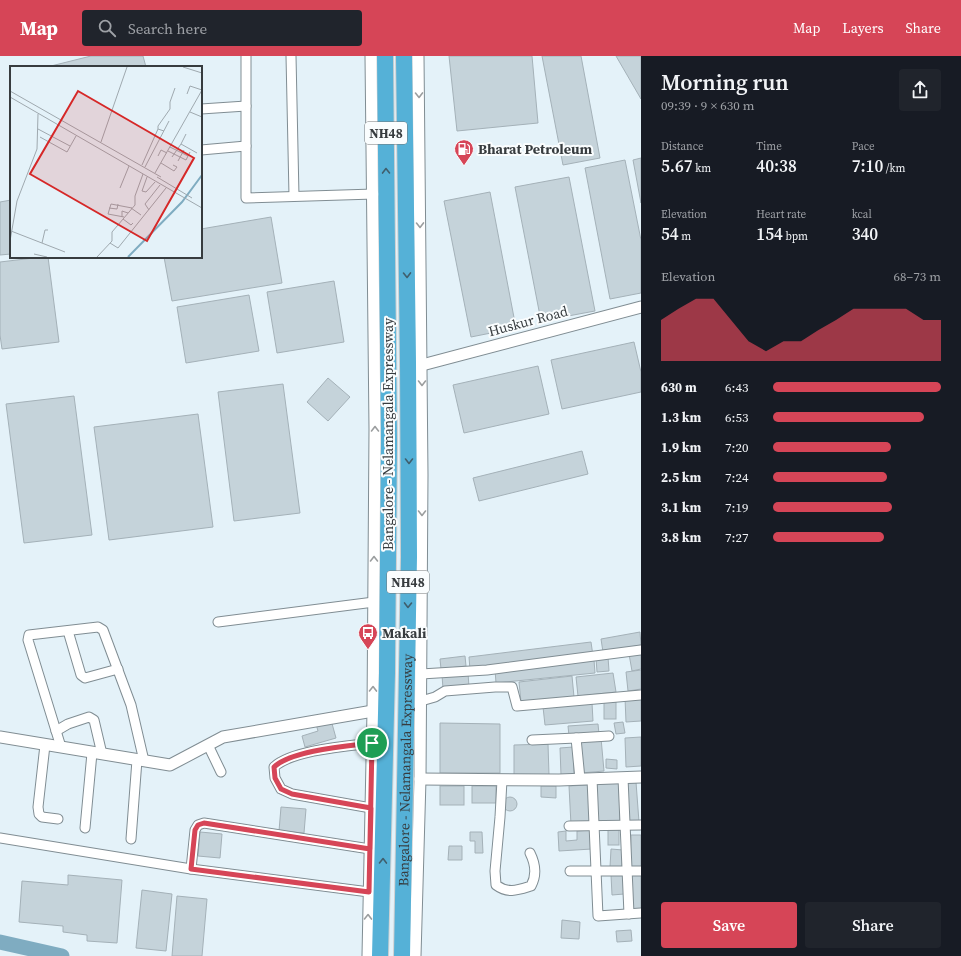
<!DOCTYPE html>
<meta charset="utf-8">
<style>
:root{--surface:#171b24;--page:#20242c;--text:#f1f3f6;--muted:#9ea1a6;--accent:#d64557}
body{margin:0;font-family:"Source Serif 4",serif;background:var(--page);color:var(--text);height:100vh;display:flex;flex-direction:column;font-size:15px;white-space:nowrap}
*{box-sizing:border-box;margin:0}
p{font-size:13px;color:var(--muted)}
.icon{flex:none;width:22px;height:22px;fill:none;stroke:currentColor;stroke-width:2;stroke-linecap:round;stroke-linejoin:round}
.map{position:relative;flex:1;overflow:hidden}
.panel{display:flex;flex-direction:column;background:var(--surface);width:320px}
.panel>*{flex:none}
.pin{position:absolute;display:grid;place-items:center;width:34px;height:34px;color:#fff;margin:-17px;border:2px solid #fff;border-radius:50%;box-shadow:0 1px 4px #0007}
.round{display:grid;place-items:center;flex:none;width:42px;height:42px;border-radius:4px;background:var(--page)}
.overview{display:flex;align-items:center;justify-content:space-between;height:68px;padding:0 20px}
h1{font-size:22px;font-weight:600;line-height:30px}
.figures{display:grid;grid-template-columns:repeat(3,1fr);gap:6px;height:68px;padding:4px 20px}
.figures div{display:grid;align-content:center}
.figures b{font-size:17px;font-weight:600}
.figures small{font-size:11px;font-weight:400}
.figures p{font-size:11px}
.chart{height:112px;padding:8px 20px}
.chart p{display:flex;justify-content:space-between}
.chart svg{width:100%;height:72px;margin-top:4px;fill:var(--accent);opacity:.7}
.cta{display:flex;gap:8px;margin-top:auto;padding:8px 20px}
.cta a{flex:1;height:46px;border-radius:4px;background:var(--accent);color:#fff;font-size:16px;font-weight:600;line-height:46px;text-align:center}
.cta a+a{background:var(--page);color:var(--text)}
ul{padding:0 20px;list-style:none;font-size:13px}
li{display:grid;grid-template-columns:64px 48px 1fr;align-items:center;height:30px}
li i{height:10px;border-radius:5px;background:var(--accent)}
header{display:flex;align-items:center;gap:24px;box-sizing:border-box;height:56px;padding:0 20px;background:var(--accent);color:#fff}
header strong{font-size:19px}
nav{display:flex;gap:22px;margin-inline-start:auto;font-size:14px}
.search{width:280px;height:36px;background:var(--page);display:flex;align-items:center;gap:10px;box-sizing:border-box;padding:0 14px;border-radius:4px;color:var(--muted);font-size:15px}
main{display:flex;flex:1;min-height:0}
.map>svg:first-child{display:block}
</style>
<header>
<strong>Map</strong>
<div class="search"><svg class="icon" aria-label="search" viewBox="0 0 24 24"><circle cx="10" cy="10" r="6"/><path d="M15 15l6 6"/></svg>Search here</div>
<nav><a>Map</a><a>Layers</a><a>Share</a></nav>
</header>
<main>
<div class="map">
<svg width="641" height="900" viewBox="0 0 641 900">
<rect width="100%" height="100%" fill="#e4f2f9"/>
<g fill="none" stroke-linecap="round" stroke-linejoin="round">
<path stroke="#7facc1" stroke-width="15" d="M0 886 62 900"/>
</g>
<g fill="#c5d3da" stroke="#a4b1b8">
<path d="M91 0H143L146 11H52L51 10Z"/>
<path d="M449 0H532L538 67 457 75Z"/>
<path d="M542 0H581L600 102 563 109Z"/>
<path d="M616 0H641V43Z"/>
<path d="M641 102V147L633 104Z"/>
<path d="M625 104 641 184V237L610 243 585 112Z"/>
<path d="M569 121 595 255 541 265 515 131Z"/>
<path d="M490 136 516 272 471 281 444 145Z"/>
<path d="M11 144V198L0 199V146Z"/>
<path d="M271 161 282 227 172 245 164 201H201V173Z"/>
<path d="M42 201H48L59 286 2 293 0 279V206Z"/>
<path d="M334 225 344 286 277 297 267 236Z"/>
<path d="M249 239 259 295 186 307 177 251Z"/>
<path d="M634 286 641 316V336L562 353 551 304Z"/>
<path d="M538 310 549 358 464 377 453 329Z"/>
<path d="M328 322 350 341 328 365 307 346Z"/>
<path d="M283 328 300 457 234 465 218 336Z"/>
<path d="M74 340 92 479 24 487 6 348Z"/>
<path d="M198 358 213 471 109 484 94 371Z"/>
<path d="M582 395 588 418 479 445 473 422Z"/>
<path d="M640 576 641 589 603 596 601 583Z"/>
<path d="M591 586 593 600 470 614 469 601Z"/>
<path d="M641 596V613L632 615 629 598Z"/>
<path d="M465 600 466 610 441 613 440 603Z"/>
<path d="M608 601 609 615 597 616 596 602Z"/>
<path d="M594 604 595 617 496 627 495 614Z"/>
<path d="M641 614V633L628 635 626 616Z"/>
<path d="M468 617 469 631 443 633 442 619Z"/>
<path d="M613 617 616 636 578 640 576 621Z"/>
<path d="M572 620 574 641 521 646 519 626Z"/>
<path d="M625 642H641V665L626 666Z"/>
<rect x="604" y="646" width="12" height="17"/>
<path d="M592 647 593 665 545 669 543 651Z"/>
<path d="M331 664 336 682 305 691 302 680 318 675 316 668Z"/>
<path d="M623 666 625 677 616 678 614 667Z"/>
<path d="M440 667 500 668V717H440Z"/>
<path d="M598 668 599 678 569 680 568 670Z"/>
<path d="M641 681V710L626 711 625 682Z"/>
<path d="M601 682 604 715 581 717 578 684Z"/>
<path d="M548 688 549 719 514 720V689Z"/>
<path d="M573 691 574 719H561L560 692Z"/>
<path d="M606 703 617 704V713L606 712Z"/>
<path d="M623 726H636L639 766 626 767Z"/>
<path d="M619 727 620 767 597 768 595 728Z"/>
<path d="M588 729 591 768 571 769 569 730Z"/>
<rect x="440" y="730" width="24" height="19"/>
<rect x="472" y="730" width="24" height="17"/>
<path d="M541 730H556V742L541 741Z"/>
<circle cx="510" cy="748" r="7"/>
<path d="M281 751 306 753 304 777 279 775Z"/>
<path d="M591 774 592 793 559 795 558 776 566 775V785L577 784V775Z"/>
<rect x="608" y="774" width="11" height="15"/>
<path d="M200 776 222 778 220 802 198 800Z"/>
<path d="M470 776H482L483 797H475V785H470Z"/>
<path d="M631 779H641V813H630Z"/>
<path d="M449 790H462V804H448Z"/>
<path d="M611 793 623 794 622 812 610 811Z"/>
<path d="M624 818V838L612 839 611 819Z"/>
<path d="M68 819 122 824 117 887 87 885V879L63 876V870L19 866 22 825 68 829Z"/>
<path d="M628 819H641V853L630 854Z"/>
<path d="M142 834 172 838 166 895 136 892Z"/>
<path d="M177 840 207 843 202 900H172Z"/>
<path d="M562 864 580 866 579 883 561 882Z"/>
<path d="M631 874 632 885 617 886 616 875Z"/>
</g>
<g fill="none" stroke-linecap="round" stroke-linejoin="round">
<g stroke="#808d93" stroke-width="11">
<g id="minor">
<path d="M246 0V142L374 138"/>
<path d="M291 0 294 140"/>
<path d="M201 53 246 50"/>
<path d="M201 94 246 90"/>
<path d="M218 566 374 546"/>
<path d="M68 575 81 619 85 622 118 613"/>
<path d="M421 618 487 614 641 594"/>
<path d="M421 645 435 641 445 635 495 631H512L517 650 641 639"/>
<path d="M56 675 68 668 89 661 94 664 102 698"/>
<path d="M576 682 609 680"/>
<path d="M532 684 576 682 580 723"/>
<path d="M45 689 38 751 39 758 42 761 58 763"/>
<path d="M208 689 221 716"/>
<path d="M61 691 28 584 29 579 98 571 103 574 131 649 144 705"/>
<path d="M623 722 629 858"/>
<path d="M592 723 598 860 641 857"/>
<path d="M502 724 500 761 495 815 496 829C508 838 518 834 531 830 537 819 535 807 530 797"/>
<path d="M371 752 292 738 281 733 275 722 274 711C292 694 348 690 372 687"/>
<path d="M569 770 641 769"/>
<path d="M85 772 92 697"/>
<path d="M0 782 191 813 369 836"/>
<path d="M131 783 137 704"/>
<path d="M191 813 195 774 198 769 204 767 370 793"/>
<path d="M570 815H641"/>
</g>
</g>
<g stroke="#808d93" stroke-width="13">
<g id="tertiary">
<path d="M422 309 641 251"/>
<path d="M0 681 170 709 223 681 373 655"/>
<path d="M420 723 559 724 641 721"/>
<path d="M368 900 373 655 375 373 371 0"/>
<path d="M415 900 420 723 422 419 418 0"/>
</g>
</g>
<g stroke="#cfd0d1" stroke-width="18">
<g id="motorway">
<path d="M380 900 387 617 389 385 385 0"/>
<path id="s1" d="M402 900 409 501 408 306 404 0"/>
</g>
</g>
<use href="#minor" stroke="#fff" stroke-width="9"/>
<use href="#tertiary" stroke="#fff" stroke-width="11"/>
<use href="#motorway" stroke="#55b1d7" stroke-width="16"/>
</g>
<defs><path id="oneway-chevron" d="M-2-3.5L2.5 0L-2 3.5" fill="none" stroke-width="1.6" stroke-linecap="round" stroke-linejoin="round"/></defs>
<g stroke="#9b9e9f">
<use href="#oneway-chevron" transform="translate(419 39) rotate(89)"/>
<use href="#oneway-chevron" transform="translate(420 169) rotate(89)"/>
<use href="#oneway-chevron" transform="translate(422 327) rotate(90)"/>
<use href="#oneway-chevron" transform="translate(375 373) rotate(-90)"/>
<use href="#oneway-chevron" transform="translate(422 457) rotate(90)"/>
<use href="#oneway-chevron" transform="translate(374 503) rotate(-90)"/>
<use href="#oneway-chevron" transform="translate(373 633) rotate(-89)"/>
<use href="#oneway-chevron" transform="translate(368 861) rotate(-89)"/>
</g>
<g stroke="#405f6d">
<use href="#oneway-chevron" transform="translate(386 115) rotate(-91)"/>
<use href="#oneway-chevron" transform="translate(407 219) rotate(89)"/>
<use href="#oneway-chevron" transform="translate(409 405) rotate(90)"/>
<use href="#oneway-chevron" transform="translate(408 549) rotate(91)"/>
<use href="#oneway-chevron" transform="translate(383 805) rotate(-89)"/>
</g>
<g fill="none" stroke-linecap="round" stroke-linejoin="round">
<g stroke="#fff" stroke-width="8">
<path id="route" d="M372 687C371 736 370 786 369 836L191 813 195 774 198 769 204 767 370 793 371 752 292 738 281 733 275 722 274 711C292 694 348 690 372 687"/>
</g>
<use href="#route" stroke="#d64557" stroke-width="5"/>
</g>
<defs>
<g id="fuel-pin" transform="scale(1)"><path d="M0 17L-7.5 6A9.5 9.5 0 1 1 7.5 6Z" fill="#d64557" stroke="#fafdfe"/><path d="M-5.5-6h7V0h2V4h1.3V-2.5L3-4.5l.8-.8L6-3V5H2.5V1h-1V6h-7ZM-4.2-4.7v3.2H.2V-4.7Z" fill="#fff"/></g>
<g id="bus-pin" transform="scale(1)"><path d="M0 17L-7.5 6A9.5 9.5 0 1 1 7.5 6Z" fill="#d64557" stroke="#fafdfe"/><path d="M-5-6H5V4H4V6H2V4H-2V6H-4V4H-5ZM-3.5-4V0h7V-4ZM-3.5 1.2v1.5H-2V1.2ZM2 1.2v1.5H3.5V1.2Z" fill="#fff"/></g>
</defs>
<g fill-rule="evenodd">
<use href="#fuel-pin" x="464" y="93"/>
<use href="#bus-pin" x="368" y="577"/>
</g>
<g text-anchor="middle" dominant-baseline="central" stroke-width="4" stroke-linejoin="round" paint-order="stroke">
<g fill="#fafdfe" stroke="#727678" stroke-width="1">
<rect x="365" y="66" width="42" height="22" rx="3"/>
<rect x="387" y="515" width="42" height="22" rx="3"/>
</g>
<g font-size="13" font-weight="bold" fill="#373c3f">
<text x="386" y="77">NH48</text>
<text x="408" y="526">NH48</text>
</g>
<g font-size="14" font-weight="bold" fill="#373c3f" stroke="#fafdfe" text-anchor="start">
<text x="478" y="93">Bharat Petroleum</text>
<text x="382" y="577">Makali</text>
</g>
<g font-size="14" fill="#373c3f" stroke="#fafdfe">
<text transform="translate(528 265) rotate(-15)">Huskur Road</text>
<text transform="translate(388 378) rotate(-90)">Bangalore - Nelamangala Expressway</text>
<text stroke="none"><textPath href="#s1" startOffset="186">Bangalore - Nelamangala Expressway</textPath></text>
</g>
</g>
<g transform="translate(10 10)">
<rect width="192" height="192" fill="#e4f2f9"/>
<path fill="none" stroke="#7facc1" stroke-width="2" d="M118 191 172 136 192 109"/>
<path fill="none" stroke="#9fa9af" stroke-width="1" d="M173 1 192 7M0 25 151 111M177 28 180 20 192 24M0 31 192 142M180 46 192 51M28 63 60 80M154 65 148 63V60L160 43V36L165 22M176 68 171 78 187 87M30 71 57 86 66 70M91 76 117 1M160 81 178 90M158 85 176 94 180 86M148 90 151 84 157 87M162 91 171 78M168 95 174 84M151 97 164 105 167 101 163 99M132 99 148 63M135 101 159 55M145 107 192 24M137 111 132 125 136 126 145 116M147 111 182 132M110 122 119 100M99 142 107 143 108 138M121 142 131 149M139 144 135 138 150 119M112 151V145L118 147M114 151 98 148 101 138 122 142M113 153 121 159 123 157M1 165 55 186M0 175 7 135 27 83 28 48M32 177 35 164H38M100 177 108 182 156 122M24 188 37 191M87 191 102 175V166L125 139V130L133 108"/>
<path fill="#d62828" fill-opacity="0.15" stroke="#d62828" stroke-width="2" d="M68 25 184 92 137 175 20 108Z"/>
<rect width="192" height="192" fill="none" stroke="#373c3f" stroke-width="2"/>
</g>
</svg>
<div class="pin" style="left:372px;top:687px;background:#1e9e55"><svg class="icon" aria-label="arrive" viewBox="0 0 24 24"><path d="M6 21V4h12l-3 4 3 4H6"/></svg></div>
</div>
<section class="panel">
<div class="overview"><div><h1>Morning run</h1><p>09:39 · 9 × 630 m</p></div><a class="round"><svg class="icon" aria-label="share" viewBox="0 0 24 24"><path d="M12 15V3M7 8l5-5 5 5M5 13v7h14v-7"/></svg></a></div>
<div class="figures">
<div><p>Distance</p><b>5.67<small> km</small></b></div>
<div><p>Time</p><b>40:38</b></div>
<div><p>Pace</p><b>7:10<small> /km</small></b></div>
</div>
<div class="figures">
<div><p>Elevation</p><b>54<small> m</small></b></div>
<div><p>Heart rate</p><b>154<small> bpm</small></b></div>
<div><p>kcal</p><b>340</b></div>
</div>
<div class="chart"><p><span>Elevation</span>68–73 m</p>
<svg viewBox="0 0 160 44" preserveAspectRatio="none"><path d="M0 44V19L10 12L20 6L30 6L40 19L50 32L60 38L70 32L80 32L90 25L100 19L110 12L120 12L130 12L140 12L150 19L160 19V44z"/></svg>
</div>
<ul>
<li><b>630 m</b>6:43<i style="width:100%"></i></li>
<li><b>1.3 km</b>6:53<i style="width:90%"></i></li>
<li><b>1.9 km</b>7:20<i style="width:70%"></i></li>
<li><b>2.5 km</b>7:24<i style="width:68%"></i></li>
<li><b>3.1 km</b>7:19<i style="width:71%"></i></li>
<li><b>3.8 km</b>7:27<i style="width:66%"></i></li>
</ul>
<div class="cta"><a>Save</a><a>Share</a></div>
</section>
</main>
